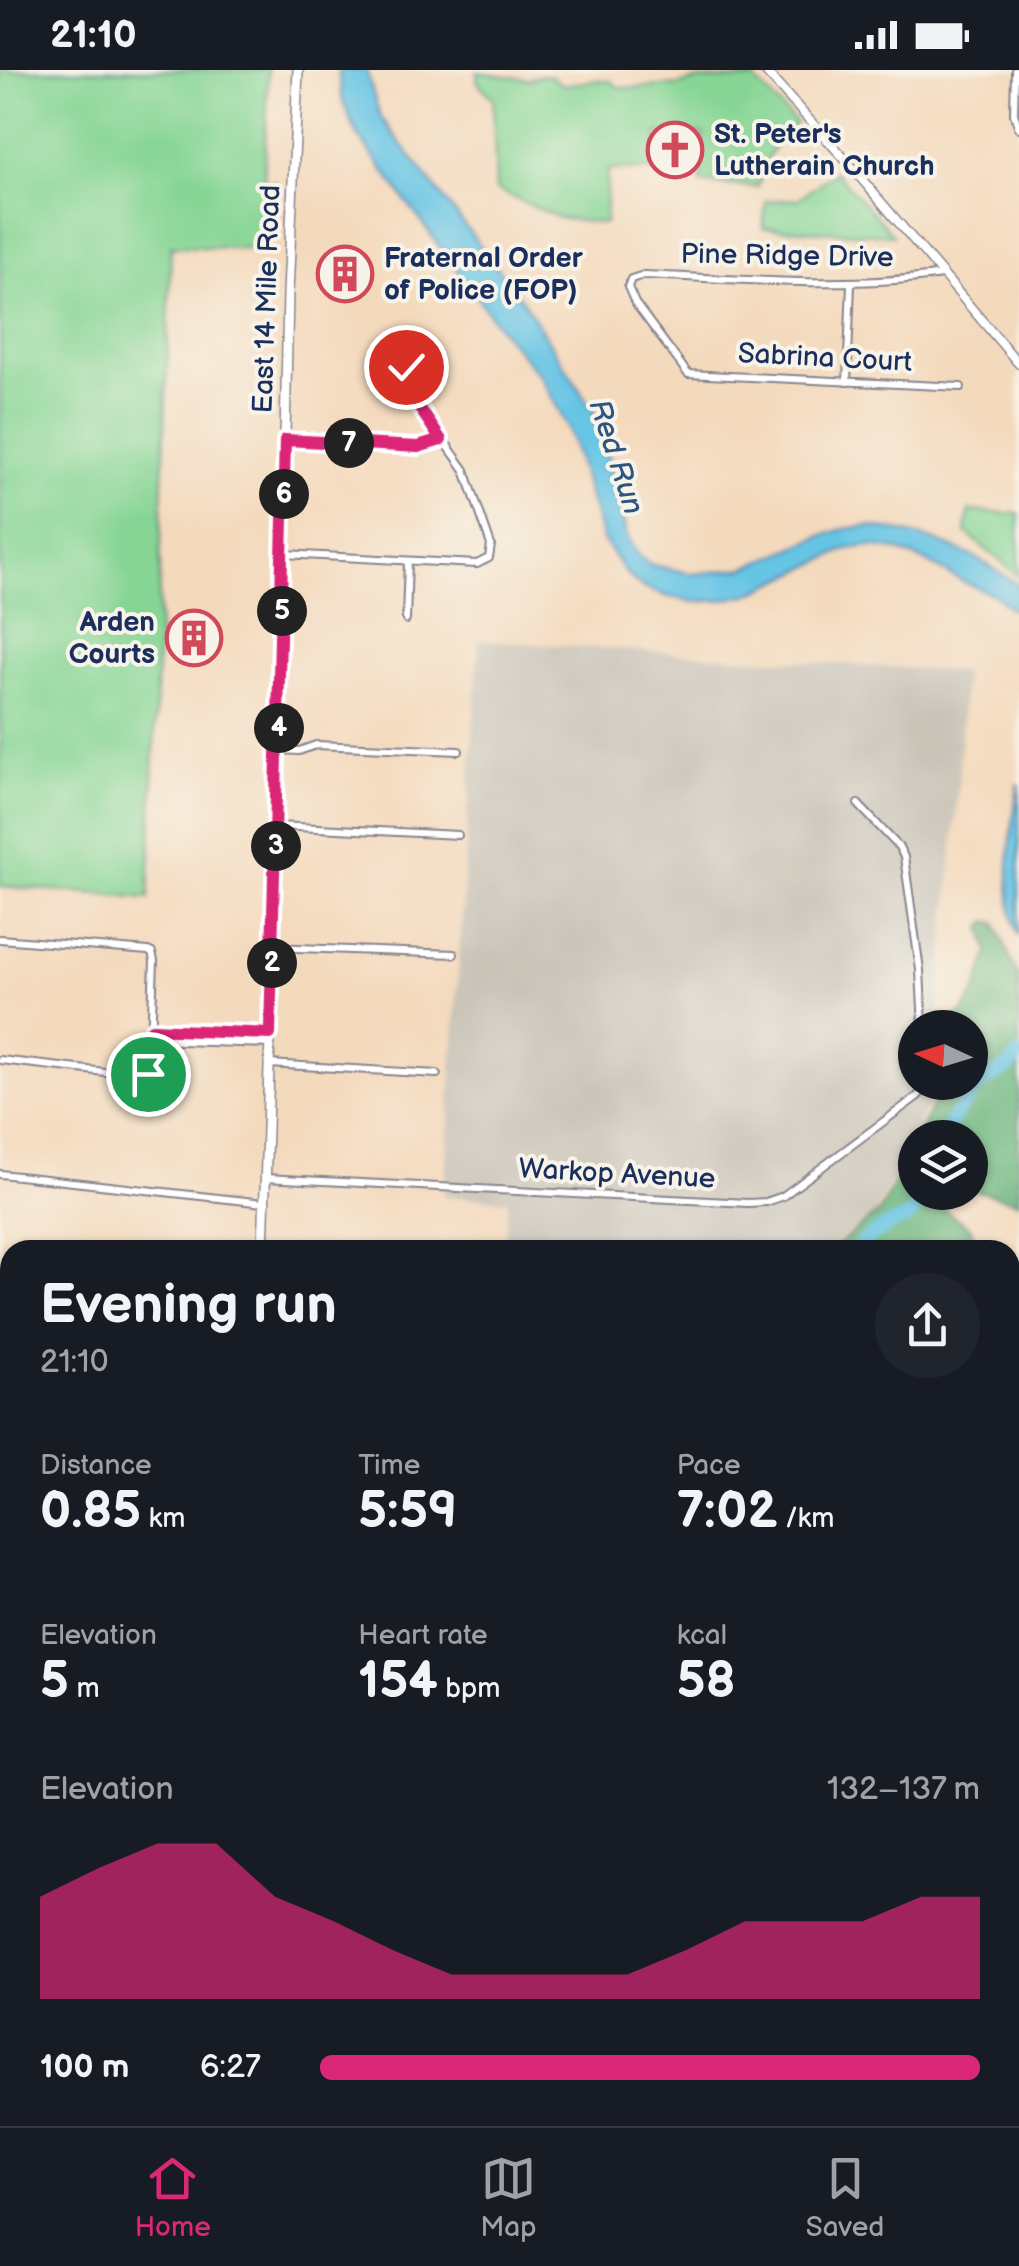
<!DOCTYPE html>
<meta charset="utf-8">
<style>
:root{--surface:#171b24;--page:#20242c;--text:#f1f3f6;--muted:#9ea1a6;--line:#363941;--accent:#db2777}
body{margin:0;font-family:"Balsamiq Sans",sans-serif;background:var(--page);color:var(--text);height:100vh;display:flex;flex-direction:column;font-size:38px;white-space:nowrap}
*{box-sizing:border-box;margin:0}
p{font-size:32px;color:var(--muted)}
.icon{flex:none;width:55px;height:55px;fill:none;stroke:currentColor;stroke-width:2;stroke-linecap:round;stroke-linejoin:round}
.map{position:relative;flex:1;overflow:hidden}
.details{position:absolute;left:0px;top:1170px;width:1020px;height:888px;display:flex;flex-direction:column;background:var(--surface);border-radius:30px 30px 0 0;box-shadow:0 2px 8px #0004}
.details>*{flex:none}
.needle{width:65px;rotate:274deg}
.buttons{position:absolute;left:898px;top:940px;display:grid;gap:20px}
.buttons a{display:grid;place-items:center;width:90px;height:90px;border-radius:50%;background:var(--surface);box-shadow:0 2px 8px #0004;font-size:50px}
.pin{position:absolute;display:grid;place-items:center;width:85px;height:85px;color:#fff;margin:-42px;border:5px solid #fff;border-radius:50%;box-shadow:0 2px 10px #0007}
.km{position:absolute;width:50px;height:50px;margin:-25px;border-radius:50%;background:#222;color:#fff;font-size:28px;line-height:50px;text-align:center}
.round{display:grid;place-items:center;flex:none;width:105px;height:105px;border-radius:52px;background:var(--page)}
.headline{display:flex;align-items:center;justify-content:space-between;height:170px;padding:0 40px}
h1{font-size:55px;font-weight:600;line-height:75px}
.metrics{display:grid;grid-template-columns:repeat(3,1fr);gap:15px;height:170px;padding:10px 40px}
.metrics div{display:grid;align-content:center}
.metrics b{font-size:50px;font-weight:600}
.metrics small{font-size:28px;font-weight:400}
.metrics p{font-size:28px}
.chart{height:280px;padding:20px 40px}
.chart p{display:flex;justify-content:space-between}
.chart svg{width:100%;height:180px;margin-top:10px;fill:var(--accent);opacity:.7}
ul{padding:0 40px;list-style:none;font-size:32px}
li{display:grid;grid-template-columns:160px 120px 1fr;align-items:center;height:75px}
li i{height:25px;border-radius:12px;background:var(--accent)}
.status{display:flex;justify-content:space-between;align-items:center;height:70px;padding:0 50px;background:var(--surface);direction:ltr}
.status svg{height:28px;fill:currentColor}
.dock{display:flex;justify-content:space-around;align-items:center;height:140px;border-top:2px solid var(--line);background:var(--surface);font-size:28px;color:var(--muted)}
.dock a{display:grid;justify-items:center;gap:5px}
.dock .on{color:var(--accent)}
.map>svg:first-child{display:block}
</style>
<div class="status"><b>21:10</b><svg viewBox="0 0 49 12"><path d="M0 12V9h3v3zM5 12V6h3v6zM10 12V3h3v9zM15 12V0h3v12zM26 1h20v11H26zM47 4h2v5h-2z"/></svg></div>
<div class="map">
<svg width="1019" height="2056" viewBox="0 0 1019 2056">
<rect width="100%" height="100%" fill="#f7f3e8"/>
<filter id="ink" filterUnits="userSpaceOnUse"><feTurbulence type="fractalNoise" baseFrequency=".01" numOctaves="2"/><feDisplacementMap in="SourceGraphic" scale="20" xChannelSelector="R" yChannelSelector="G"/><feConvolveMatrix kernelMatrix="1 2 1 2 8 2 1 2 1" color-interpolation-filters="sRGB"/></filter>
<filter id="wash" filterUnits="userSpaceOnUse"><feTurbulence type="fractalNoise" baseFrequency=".0048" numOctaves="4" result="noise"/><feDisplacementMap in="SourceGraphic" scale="40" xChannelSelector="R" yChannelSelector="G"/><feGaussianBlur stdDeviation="2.25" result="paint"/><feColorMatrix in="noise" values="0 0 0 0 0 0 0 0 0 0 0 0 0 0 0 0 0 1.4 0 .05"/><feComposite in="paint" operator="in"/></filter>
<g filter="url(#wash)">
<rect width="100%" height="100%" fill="#f4dabd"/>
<g fill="#e4d6b8">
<path d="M0 1490H10V1702L0 1703Z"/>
<path d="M0 1774 10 1776V2048H207V2056H0Z"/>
<path d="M1010 1825 1019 1826V2056H817V2048H1010Z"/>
</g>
<g fill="#c9c3b8">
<path d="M479 570 964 602 959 703 938 957 915 958V1012L934 1013 932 1028 875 1142 826 1180H504L508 1130 444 1126Z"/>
<rect x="368" y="2048" width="449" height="8"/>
</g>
<g fill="#86d594" stroke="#508279" stroke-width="2.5">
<path d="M0 0H268L264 111H275L276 132 270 134 263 131 261 179 171 176 149 828 0 816Z"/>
<path d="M477 2 529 9 543 5 551 6 563 15 597 10 610 11 619 17 632 18 679 15 698 10 754 9 796 53C772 77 766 84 758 117L701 113 703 64 658 63 656 100H608L605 154 559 148 496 120 493 28 478 13Z"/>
<path d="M835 102 893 165 763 158 766 131 798 129Z"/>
<path d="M969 441 1019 444V506L966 463Z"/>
</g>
<g fill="#6cb67e" stroke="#44726e" stroke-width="2.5">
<path d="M988 851 996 853 1019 910V1132L970 1119V1068L917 1067 936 1029 937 1013 970 1012V958L943 957 962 943 975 924 989 882 983 858Z"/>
<path d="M915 1071V1122L946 1123 943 1139 970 1157 978 1180H831L880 1141Z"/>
</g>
<g fill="#66c5e5" stroke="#407aa2" stroke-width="2.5">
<path d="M338 0H366L380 46 525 234 594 342 607 377 612 412 623 448 625 461 630 473 640 487 652 495 694 504 745 498 821 466 844 459 870 456 902 462 933 470 975 487 1019 515V545L995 525 966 513 925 491 897 480 870 476 847 479 750 524 721 530 695 532 666 526 642 517 626 504 603 470 568 358 541 307 501 260 357 64 343 32Z"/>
<path d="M1019 713V866C1001 822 1011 760 1019 713Z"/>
</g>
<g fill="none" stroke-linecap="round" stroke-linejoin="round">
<g stroke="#66c5e5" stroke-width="14">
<path d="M942 1068C953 1048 963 1029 981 1014 997 1000 1005 1006 1019 985"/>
<path d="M856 1180C865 1170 877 1161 889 1155 911 1144 914 1152 920 1122"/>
<path d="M366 2048V2056"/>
</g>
</g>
</g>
<g filter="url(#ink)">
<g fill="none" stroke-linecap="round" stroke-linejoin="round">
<g stroke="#88848e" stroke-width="10">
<g id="minor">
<path d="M1015 0 1014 44 1019 58"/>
<path d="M942 205C843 219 744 209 644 205L631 209 628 217 635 233 688 304 961 317"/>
<path d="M847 312 851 214"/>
<path d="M285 370 418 377 441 370"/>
<path d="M283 484 477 494 489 488 491 475 465 400 407 319 405 309V297"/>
<path d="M406 550 408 491"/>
<path d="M278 680 299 681 316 675 459 681"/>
<path d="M858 734 899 777 904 787 920 900 923 958"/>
<path d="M277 756 458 765"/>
<path d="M0 869 148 881 152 883 154 891 150 997 147 1004 140 1006 0 990"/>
<path d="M273 877 454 884"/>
<path d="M152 959 270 964"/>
<path d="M151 970 270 974"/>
<path d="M269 994 437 1004"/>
<path d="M0 1104 264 1133"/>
<path d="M265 1108 748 1133 766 1132 783 1126 918 1026 923 1020 924 1012"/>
<path d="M0 1216 10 1217"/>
<path d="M1010 1475 1019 1476"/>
<path d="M1010 1583 1019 1584"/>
<path d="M1010 1692 1019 1693"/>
<path d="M937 2048 939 2056"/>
<path d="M954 2048 957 2056"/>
</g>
</g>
<g stroke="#88848e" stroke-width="11">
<path id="tertiary" d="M764 0 842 86 1019 294"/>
</g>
<g stroke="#88848e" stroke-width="12">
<g id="secondary">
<path d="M263 1180 277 756 288 223 298 0"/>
<path d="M232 2056V2048"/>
</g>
</g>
<g stroke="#88848e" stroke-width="14">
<g id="primary">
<path d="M0 1722 10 1720"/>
<path d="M0 1740 10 1741"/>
<path d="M1010 1811 1019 1812"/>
</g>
</g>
<use href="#minor" stroke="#fff" stroke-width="6"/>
<use href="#tertiary" stroke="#fff" stroke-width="8"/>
<use href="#secondary" stroke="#fff" stroke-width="9"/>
<use href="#primary" stroke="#fff" stroke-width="10"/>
</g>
</g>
<g fill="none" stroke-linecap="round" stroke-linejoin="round" filter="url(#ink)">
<g stroke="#fff" stroke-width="20">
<path id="route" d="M148 1004 150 997 152 959 270 964 285 370 418 377 441 370 407 319 404 309 406 297"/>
</g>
<use href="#route" stroke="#db2777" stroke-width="12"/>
</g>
<defs>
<g id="church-ring" transform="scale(2.875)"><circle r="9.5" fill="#f7f3e8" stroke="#d1495b" stroke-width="1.5"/><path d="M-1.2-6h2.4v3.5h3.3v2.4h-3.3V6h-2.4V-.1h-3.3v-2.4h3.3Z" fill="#d1495b"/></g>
<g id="building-ring" transform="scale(2.875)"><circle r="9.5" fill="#f7f3e8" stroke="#d1495b" stroke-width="1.5"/><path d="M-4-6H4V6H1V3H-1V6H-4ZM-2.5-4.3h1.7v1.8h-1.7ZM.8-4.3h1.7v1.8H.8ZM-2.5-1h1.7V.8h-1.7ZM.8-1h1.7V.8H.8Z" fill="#d1495b"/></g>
</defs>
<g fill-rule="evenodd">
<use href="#church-ring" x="675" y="80"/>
<use href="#building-ring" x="345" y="204"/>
<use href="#building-ring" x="194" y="568"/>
</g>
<g text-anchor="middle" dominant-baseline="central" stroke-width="8" stroke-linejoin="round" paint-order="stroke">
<g font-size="28" font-weight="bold" fill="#1b2f5e" stroke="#f7f3e8" text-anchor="start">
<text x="714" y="64">St. Peter's<tspan x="714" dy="32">Lutherain Church</tspan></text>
<text x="384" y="188">Fraternal Order<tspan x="384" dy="32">of Police (FOP)</tspan></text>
<text x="155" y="552" text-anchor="end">Arden<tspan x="155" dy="32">Courts</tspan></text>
</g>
<g font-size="28" fill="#1b2f5e" stroke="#f7f3e8">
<text transform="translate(787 186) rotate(1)">Pine Ridge Drive</text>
<text transform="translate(267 229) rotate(-88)">East 14 Mile Road</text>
<text transform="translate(825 288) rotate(3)">Sabrina Court</text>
<text transform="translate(617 1104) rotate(3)">Warkop Avenue</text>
</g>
<g font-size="30" font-style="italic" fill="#2e5480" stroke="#f7f3e8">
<text transform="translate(616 387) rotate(72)">Red Run</text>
</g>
</g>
</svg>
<div class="buttons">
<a><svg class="needle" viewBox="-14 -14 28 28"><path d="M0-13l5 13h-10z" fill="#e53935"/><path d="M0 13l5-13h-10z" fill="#9ea1a6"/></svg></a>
<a><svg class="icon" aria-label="layers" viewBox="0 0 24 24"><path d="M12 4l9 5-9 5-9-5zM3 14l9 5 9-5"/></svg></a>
</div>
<div class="pin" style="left:148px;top:1004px;background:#1e9e55"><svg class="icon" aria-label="arrive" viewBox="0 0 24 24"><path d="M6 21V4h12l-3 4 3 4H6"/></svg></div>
<div class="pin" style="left:406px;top:297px;background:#d93025"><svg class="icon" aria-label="check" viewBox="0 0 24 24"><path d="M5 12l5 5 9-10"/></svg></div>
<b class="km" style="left:272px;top:893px">2</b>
<b class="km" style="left:276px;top:776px">3</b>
<b class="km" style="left:279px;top:658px">4</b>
<b class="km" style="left:282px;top:541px">5</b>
<b class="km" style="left:284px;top:424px">6</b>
<b class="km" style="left:349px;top:373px">7</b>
<section class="details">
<div class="headline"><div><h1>Evening run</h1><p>21:10</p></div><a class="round"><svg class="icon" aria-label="share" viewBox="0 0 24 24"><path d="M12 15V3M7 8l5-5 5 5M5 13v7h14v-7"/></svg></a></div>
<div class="metrics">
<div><p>Distance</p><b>0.85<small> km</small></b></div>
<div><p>Time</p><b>5:59</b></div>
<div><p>Pace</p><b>7:02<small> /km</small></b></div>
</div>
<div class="metrics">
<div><p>Elevation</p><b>5<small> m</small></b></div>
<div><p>Heart rate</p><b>154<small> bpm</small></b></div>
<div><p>kcal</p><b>58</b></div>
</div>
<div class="chart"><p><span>Elevation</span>132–137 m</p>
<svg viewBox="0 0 160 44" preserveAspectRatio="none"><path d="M0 44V19L10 12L20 6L30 6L40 19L50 25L60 32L70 38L80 38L90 38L100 38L110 32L120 25L130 25L140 25L150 19L160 19V44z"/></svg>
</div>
<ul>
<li><b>100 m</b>6:27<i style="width:100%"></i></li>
</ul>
</section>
</div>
<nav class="dock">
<a class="on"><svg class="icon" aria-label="home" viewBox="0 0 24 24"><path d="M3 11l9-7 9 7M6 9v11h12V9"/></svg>Home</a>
<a><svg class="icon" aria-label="map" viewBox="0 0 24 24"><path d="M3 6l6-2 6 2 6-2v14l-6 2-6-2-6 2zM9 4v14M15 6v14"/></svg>Map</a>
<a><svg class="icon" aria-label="saved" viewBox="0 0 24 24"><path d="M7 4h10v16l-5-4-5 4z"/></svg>Saved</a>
</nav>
